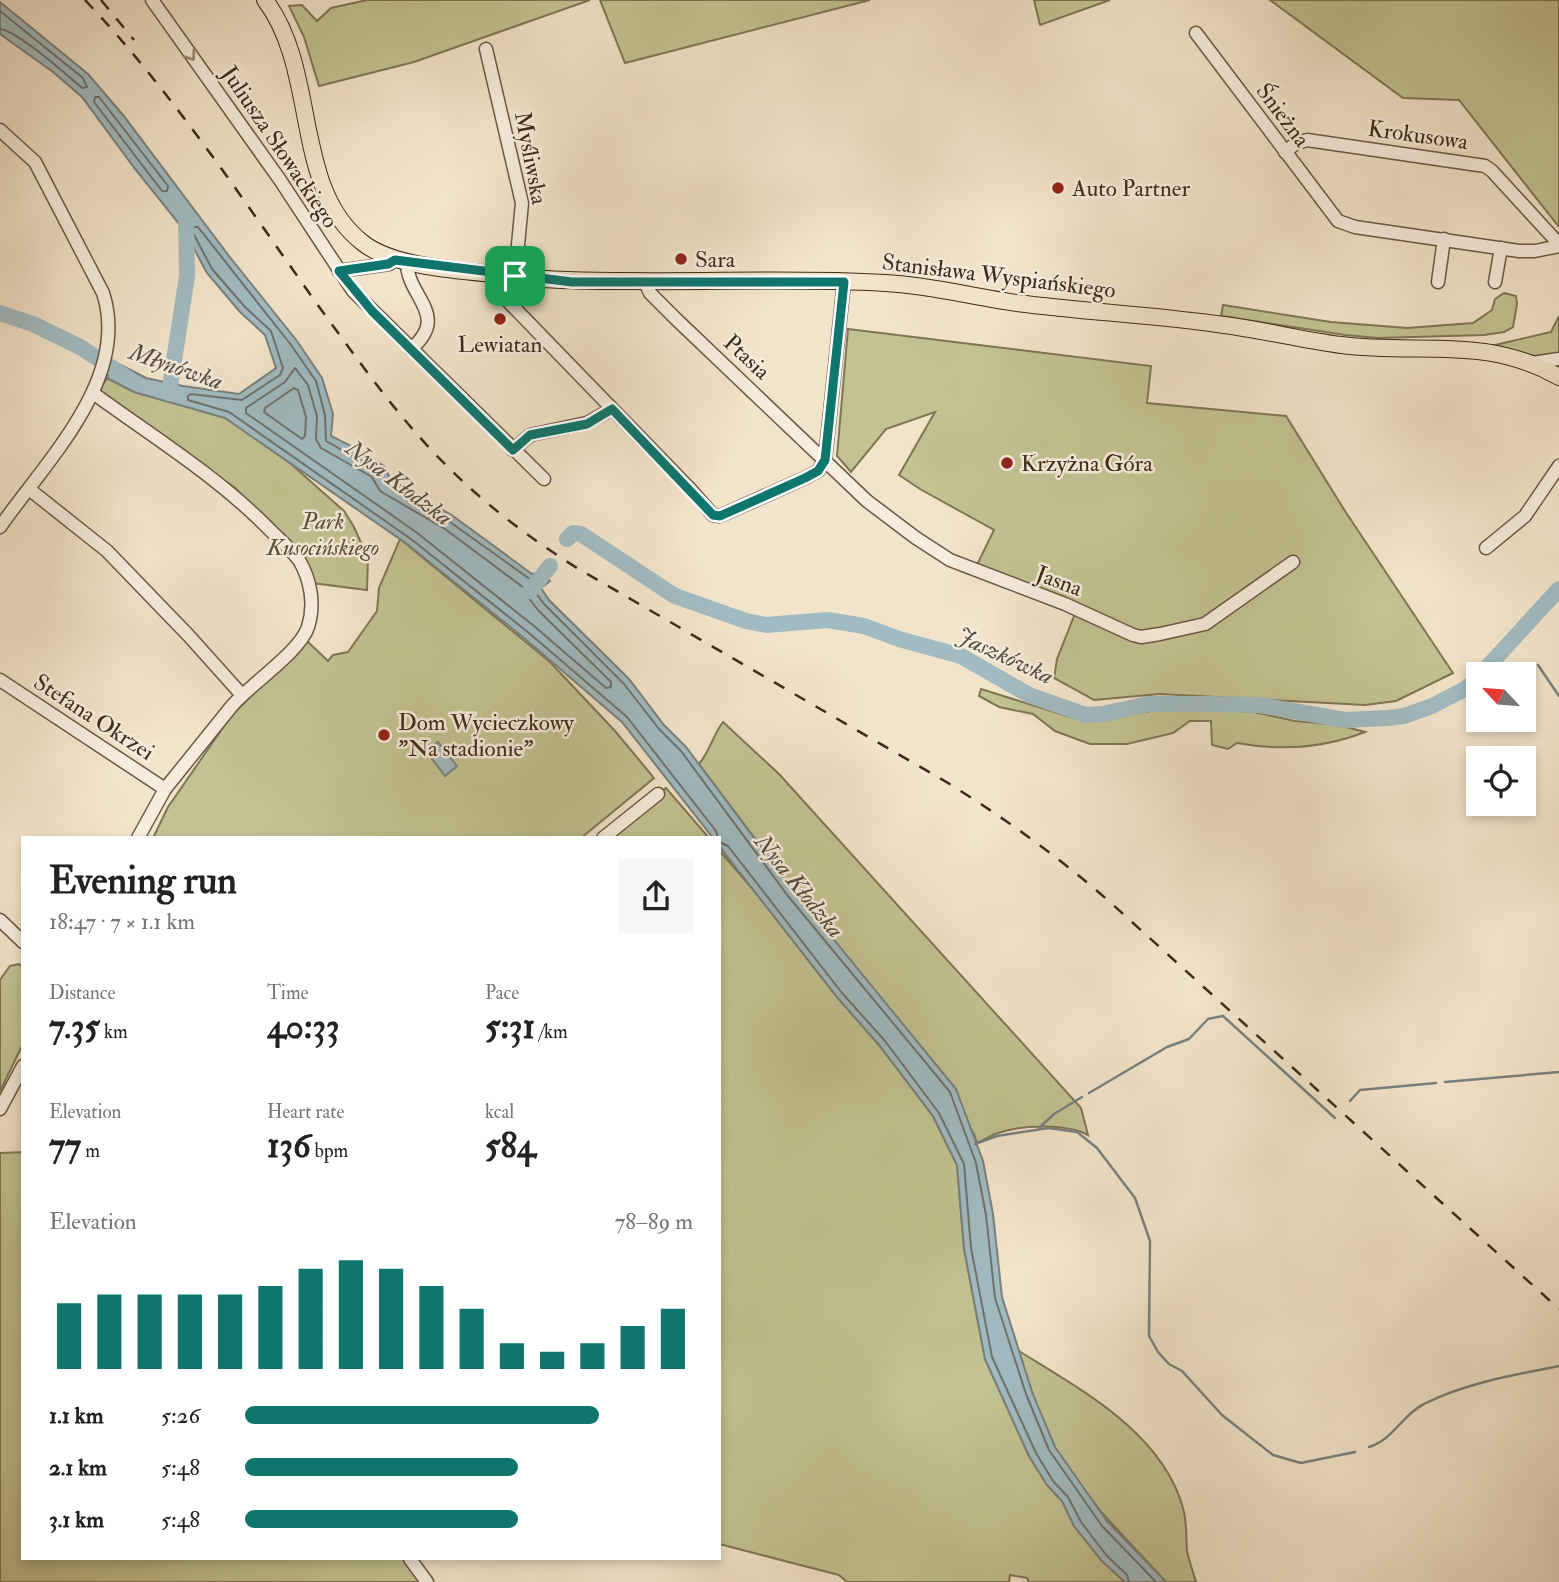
<!DOCTYPE html>
<meta charset="utf-8">
<style>
:root{--surface:#fff;--page:#f6f6f6;--text:#222;--muted:#767676;--accent:#0f766e}
body{margin:0;font-family:"IM FELL Double Pica",serif;background:var(--page);color:var(--text);height:100vh;display:flex;flex-direction:column;font-size:26px;white-space:nowrap}
*{box-sizing:border-box;margin:0}
p{font-size:23px;color:var(--muted)}
.icon{flex:none;width:38px;height:38px;fill:none;stroke:currentColor;stroke-width:2;stroke-linecap:round;stroke-linejoin:round}
.map{position:relative;flex:1;overflow:hidden}
.drawer{position:absolute;left:21px;top:836px;width:700px;height:724px;display:flex;flex-direction:column;background:var(--surface);border-radius:0px;box-shadow:0 4px 10px #0003}
.drawer>*{flex:none}
.needle{width:46px;rotate:296deg}
.tools{position:absolute;left:1466px;top:662px;display:grid;gap:14px}
.tools a{display:grid;place-items:center;width:70px;height:70px;border-radius:0px;background:var(--surface);box-shadow:0 4px 10px #0003;font-size:35px}
.pin{position:absolute;display:grid;place-items:center;width:60px;height:60px;color:#fff;margin:-30px;border-radius:14px;box-shadow:0 4px 10px #0006}
.round{display:grid;place-items:center;flex:none;width:74px;height:74px;border-radius:0px;background:var(--page)}
.head{display:flex;align-items:center;justify-content:space-between;height:119px;padding:0 28px}
h1{font-size:38px;font-weight:800;line-height:52px}
.metrics{display:grid;grid-template-columns:repeat(3,1fr);gap:10px;height:119px;padding:7px 28px}
.metrics div{display:grid;align-content:center}
.metrics b{font-size:35px;font-weight:800}
.metrics small{font-size:19px;font-weight:400}
.metrics p{font-size:19px}
.chart{height:196px;padding:14px 28px}
.chart p{display:flex;justify-content:space-between}
.chart svg{width:100%;height:126px;margin-top:7px;stroke:var(--accent);stroke-width:6}
ul{padding:0 28px;list-style:none;font-size:23px}
li{display:grid;grid-template-columns:112px 84px 1fr;align-items:center;height:52px}
li i{height:18px;border-radius:9px;background:var(--accent)}
.map>svg:first-child{display:block}
</style>
<div class="map">
<svg width="1559" height="1582" viewBox="0 0 1559 1582">
<rect width="100%" height="100%" fill="#f2e4ca"/>
<filter id="stains"><feTurbulence type="fractalNoise" baseFrequency=".00286" numOctaves="4"/><feColorMatrix values="0 0 0 0 .2 0 0 0 0 .09 0 0 0 0 .02 0 0 0 .5 -.17"/></filter>
<radialGradient id="worn" r=".72"><stop offset=".6" stop-color="#630" stop-opacity="0"/><stop offset="1" stop-color="#630" stop-opacity=".3"/></radialGradient>
<g fill="#c2c292" stroke="#7f7655" stroke-width="2">
<path d="M367 0H590L414 62 319 86 304 37 289 6 302 5 317 21 331 8Z"/>
<path d="M600 0H870L625 63Z"/>
<path d="M1034 0H1110L1040 25Z"/>
<path d="M1270 0H1559V227L1459 100 1403 98Z"/>
<path d="M1504 293 1516 296 1517 304 1513 327 1504 332 1484 335 1378 338 1345 335 1221 316 1223 305 1331 322 1407 328 1473 323 1492 310 1495 299Z"/>
<path d="M1559 316V355L1539 357 1491 346 1551 332Z"/>
<path d="M848 329 1151 366 1147 403 1286 416 1345 511 1453 673 1396 701 1365 705 1160 694 1094 700 1054 678 1057 659 1078 606 976 567 994 530 920 489 899 475 935 412 886 429 851 472 837 456Z"/>
<path d="M107 378 134 392 225 417 291 464 344 511 354 527 368 558 367 590 312 583 302 556 273 524 234 487 98 392Z"/>
<path d="M400 539 550 662 615 731 654 778 581 838H153L168 807 231 716 307 641 328 661 333 655 348 652 377 611 379 588Z"/>
<path d="M981 689 1070 717 1092 720 1151 711 1190 708 1254 712 1295 721 1339 725 1365 732C1324 748 1281 751 1237 743L1228 749 1212 745 1211 721H1190L1173 733 1127 744H1090L1055 731 1033 714 999 707 979 696Z"/>
<path d="M723 722 779 774 1081 1108 1088 1135C1065 1123 1022 1125 998 1133 991 1135 984 1140 977 1143L974 1134 874 991 794 891 699 764C710 751 713 735 723 722Z"/>
<path d="M666 788 709 838H605Z"/>
<path d="M719 850 756 893 837 997 879 1045 933 1116 957 1165 964 1249 985 1359 1029 1456 1047 1485 1062 1501 1074 1526 1102 1561 1125 1582H1029L1027 1578 1010 1575 1009 1582H847L839 1575 719 1544Z"/>
<path d="M19 964 23 968V1044L0 1091V980L10 966Z"/>
<path d="M23 1152V1559H406L424 1582H0V1153Z"/>
<path d="M1019 1351C1081 1390 1162 1432 1183 1508 1187 1521 1186 1537 1187 1551 1189 1561 1193 1572 1196 1582H1166C1127 1539 1084 1499 1055 1448 1039 1418 1029 1383 1019 1351Z"/>
</g>
<g fill="#a1bbc2" stroke="#79817e" stroke-width="2">
<path d="M0 2 88 74 123 115 229 256 297 341 322 378 333 414 331 436 359 450 385 467 390 479 453 516 532 574 540 573 550 581 541 588 549 600 629 679 664 725 686 747 794 891 956 1089 983 1161 993 1214 1002 1297 1032 1392 1055 1447 1107 1521 1166 1582H1125L1102 1561 1074 1526 1062 1501 1047 1485 1029 1456 985 1359 964 1248 957 1165 933 1116 879 1045 837 997 719 846V838H713L622 722 524 638 407 544 225 418 134 392 107 378 113 361 146 378 183 386 239 394 276 368 265 335 240 312 207 273 184 230 135 169 82 97 53 72 0 34Z"/>
<path d="M438 742 457 766 445 776 426 751Z"/>
</g>
<g fill="none" stroke-linecap="round" stroke-linejoin="round">
<g stroke="#6e726d" stroke-width="2">
<path d="M0 11 83 78 87 87 82 88C66 74 18 31 0 29"/>
<path d="M95 97H99L168 186 167 191H162L94 102Z"/>
<path d="M295 368 308 385 317 416 316 439 321 448 372 477 380 491 445 529 524 588 528 597 538 610 611 682V687L606 688 534 626 416 532 246 413V408L285 382Z"/>
<path d="M294 388 298 390 306 417 305 436 302 439 264 412 265 408Z"/>
<path d="M718 838 716 831 627 717 529 633 411 539 229 412 188 400V396L191 394 242 400 280 375 283 368 271 331 245 307 212 269 192 231 193 227H198L291 345 316 381 325 415 326 441 379 471 387 485 450 522 534 582 535 592 544 604 624 684 659 729 681 751 788 896 950 1092 976 1163 986 1215 995 1298 1026 1394 1049 1450 1102 1526 1156 1582"/>
<path d="M719 842 728 846 842 993 885 1041 939 1113 964 1164 971 1248 992 1357 1036 1453 1053 1481 1068 1497 1081 1522 1107 1556 1127 1575 1129 1582"/>
</g>
<g stroke="#79817e" stroke-width="2.5">
<path d="M1538 665 1559 696"/>
<path d="M1445 1082 1559 1072"/>
<path d="M1089 1093 1167 1047 1189 1039 1208 1019 1223 1016 1335 1118"/>
<path d="M1350 1101 1360 1090 1436 1083"/>
<path d="M1039 1128 1054 1114 1082 1097"/>
<path d="M975 1144 997 1136 1049 1128 1077 1132 1097 1148 1135 1198 1150 1241 1149 1336 1158 1352 1169 1364 1182 1371 1222 1415 1273 1455 1301 1463 1355 1452"/>
<path d="M1369 1447C1393 1440 1403 1414 1424 1404 1465 1383 1514 1375 1559 1366"/>
</g>
<g stroke="#a1bbc2" stroke-width="16">
<path d="M0 313 33 324 80 347 129 379"/>
<path d="M169 393 187 276 186 221"/>
<path d="M567 539 573 533 581 534 675 596 746 621 766 625 828 620 864 626 899 639 961 656 1029 695 1086 715 1103 714 1148 704H1207L1260 705 1345 720 1388 718 1404 716 1432 706 1467 688 1479 676"/>
<path d="M530 591 550 566"/>
<path d="M1481 674 1559 589"/>
</g>
<g stroke="#6a5844" stroke-width="15">
<g id="minor">
<path d="M152 0 280 180 353 291 544 479"/>
<path d="M1196 33 1338 221 1355 227 1519 251H1535L1559 246"/>
<path d="M486 49 522 203 515 276"/>
<path d="M0 130 35 162 103 293C131 379 45 462 0 527"/>
<path d="M1285 152 1295 144 1307 140 1485 166 1492 171 1559 244"/>
<path d="M407 263C407 297 451 315 411 349"/>
<path d="M339 271 389 264 395 260"/>
<path d="M492 273 494 285 498 291 690 489 713 515 720 516 805 478 818 471 825 460 844 282"/>
<path d="M645 282 650 293 677 320 867 501 916 538 950 560 1065 604 1133 635 1141 637 1160 634 1205 624 1293 562"/>
<path d="M1438 282 1444 239"/>
<path d="M1495 282 1501 248"/>
<path d="M1532 363 1559 359"/>
<path d="M93 393C153 437 217 476 269 529 279 539 291 549 299 560 311 580 315 605 308 627 300 652 249 685 231 707L165 789 138 838"/>
<path d="M513 450 530 435 587 423 612 409"/>
<path d="M29 489 107 551 189 636 241 694"/>
<path d="M1486 548 1525 516 1559 466"/>
<path d="M0 680 165 789"/>
<path d="M603 838 658 794"/>
<path d="M0 920 23 942"/>
<path d="M0 1109 23 1066"/>
<path d="M410 1559 427 1582"/>
</g>
</g>
<g stroke="#3c2a18" stroke-width="18">
<path id="major" d="M265 0C319 71 292 189 363 243 397 270 476 271 521 277 558 281 594 281 632 281 716 282 801 278 885 283 930 285 973 297 1017 303 1086 312 1155 315 1224 325 1263 330 1302 340 1341 345 1419 355 1485 335 1559 377"/>
</g>
<use href="#minor" stroke="#f7eddd" stroke-width="12"/>
<use href="#major" stroke="#f2e4ca" stroke-width="16"/>
<g stroke="#3c2a18" stroke-width="2.5" stroke-dasharray="12 12" stroke-linecap="butt">
<path d="M85 0C176 96 248 208 325 315 364 368 401 421 448 467 487 506 531 539 577 568L948 783C1006 819 1060 858 1111 903L1559 1309"/>
<path d="M101 0 134 40"/>
</g>
</g>
<defs><path id="oneway-chevron" d="M-2-3.5L2.5 0L-2 3.5" fill="none" stroke-width="1.6" stroke-linecap="round" stroke-linejoin="round" transform="scale(1.75)"/></defs>
<use stroke="#9a8c7a" href="#oneway-chevron" transform="translate(191 56) rotate(55)"/>
<g fill="none" stroke-linecap="round" stroke-linejoin="round">
<g stroke="#fff" stroke-width="14">
<path id="route" d="M395 260 572 282H844L825 460 818 471 805 478 720 516 713 515 612 409 587 424 530 435 513 450 372 311 339 271 388 264Z"/>
</g>
<use href="#route" stroke="#0f766e" stroke-width="9"/>
</g>
<g fill="#8f2418" stroke="#f7eddd" stroke-width="2.5">
<circle cx="1058" cy="188" r="7"/>
<circle cx="681" cy="259" r="7"/>
<circle cx="500" cy="319" r="7"/>
<circle cx="1007" cy="463" r="7"/>
<circle cx="384" cy="735" r="7"/>
</g>
<g text-anchor="middle" dominant-baseline="central" stroke-width="5" stroke-linejoin="round" paint-order="stroke">
<g font-size="23" fill="#3c2a18" stroke="#f7eddd">
<text transform="translate(1283 115) rotate(53)">Śnieżna</text>
<text transform="translate(1418 135) rotate(8)">Krokusowa</text>
<text transform="translate(280 147) rotate(56)">Juliusza Słowackiego</text>
<text transform="translate(531 158) rotate(79)">Myśliwska</text>
<text transform="translate(999 276) rotate(7)">Stanisława Wyspiańskiego</text>
<text transform="translate(747 357) rotate(43)">Ptasia</text>
<text transform="translate(1059 581) rotate(21)">Jasna</text>
<text transform="translate(94 717) rotate(33)">Stefana Okrzei</text>
</g>
<g font-size="23" fill="#3c2a18" stroke="#f7eddd" text-anchor="start">
<text x="1072" y="188">Auto Partner</text>
<text x="695" y="259">Sara</text>
<text x="500" y="344" text-anchor="middle">Lewiatan</text>
<text x="1021" y="463">Krzyżna Góra</text>
<text x="398" y="722">Dom Wycieczkowy<tspan x="398" dy="26">"Na stadionie"</tspan></text>
</g>
<g font-size="23" font-style="italic" fill="#5e5036" stroke="#f7eddd">
<text x="323" y="521">Park<tspan x="323" dy="26">Kusocińskiego</tspan></text>
</g>
<g font-size="24" font-style="italic" fill="#554e42" stroke="#f7eddd">
<text transform="translate(176 367) rotate(19)">Młynówka</text>
<text transform="translate(399 483) rotate(37)">Nysa Kłodzka</text>
<text transform="translate(1005 656) rotate(25)">Jaszkówka</text>
<text transform="translate(799 886) rotate(51)">Nysa Kłodzka</text>
</g>
</g>
<rect width="100%" height="100%" filter="url(#stains)"/>
<rect width="100%" height="100%" fill="url(#worn)"/>
</svg>
<div class="tools">
<a><svg class="needle" viewBox="-14 -14 28 28"><path d="M0-13l5 13h-10z" fill="#e53935"/><path d="M0 13l5-13h-10z" fill="#767676"/></svg></a>
<a><svg class="icon" aria-label="locate" viewBox="0 0 24 24"><circle cx="12" cy="12" r="6"/><path d="M12 2v4M12 18v4M2 12h4M18 12h4"/></svg></a>
</div>
<div class="pin" style="left:515px;top:276px;background:#1e9e55"><svg class="icon" aria-label="arrive" viewBox="0 0 24 24"><path d="M6 21V4h12l-3 4 3 4H6"/></svg></div>
<section class="drawer">
<div class="head"><div><h1>Evening run</h1><p>18:47 · 7 × 1.1 km</p></div><a class="round"><svg class="icon" aria-label="share" viewBox="0 0 24 24"><path d="M12 15V3M7 8l5-5 5 5M5 13v7h14v-7"/></svg></a></div>
<div class="metrics">
<div><p>Distance</p><b>7.35<small> km</small></b></div>
<div><p>Time</p><b>40:33</b></div>
<div><p>Pace</p><b>5:31<small> /km</small></b></div>
</div>
<div class="metrics">
<div><p>Elevation</p><b>77<small> m</small></b></div>
<div><p>Heart rate</p><b>136<small> bpm</small></b></div>
<div><p>kcal</p><b>584</b></div>
</div>
<div class="chart"><p><span>Elevation</span>78–89 m</p>
<svg viewBox="0 0 160 44" preserveAspectRatio="none"><path d="M5 44V21M15 44V18M25 44V18M35 44V18M45 44V18M55 44V15M65 44V9M75 44V6M85 44V9M95 44V15M105 44V23M115 44V35M125 44V38M135 44V35M145 44V29M155 44V23"/></svg>
</div>
<ul>
<li><b>1.1 km</b>5:26<i style="width:79%"></i></li>
<li><b>2.1 km</b>5:48<i style="width:61%"></i></li>
<li><b>3.1 km</b>5:48<i style="width:61%"></i></li>
</ul>
</section>
</div>
